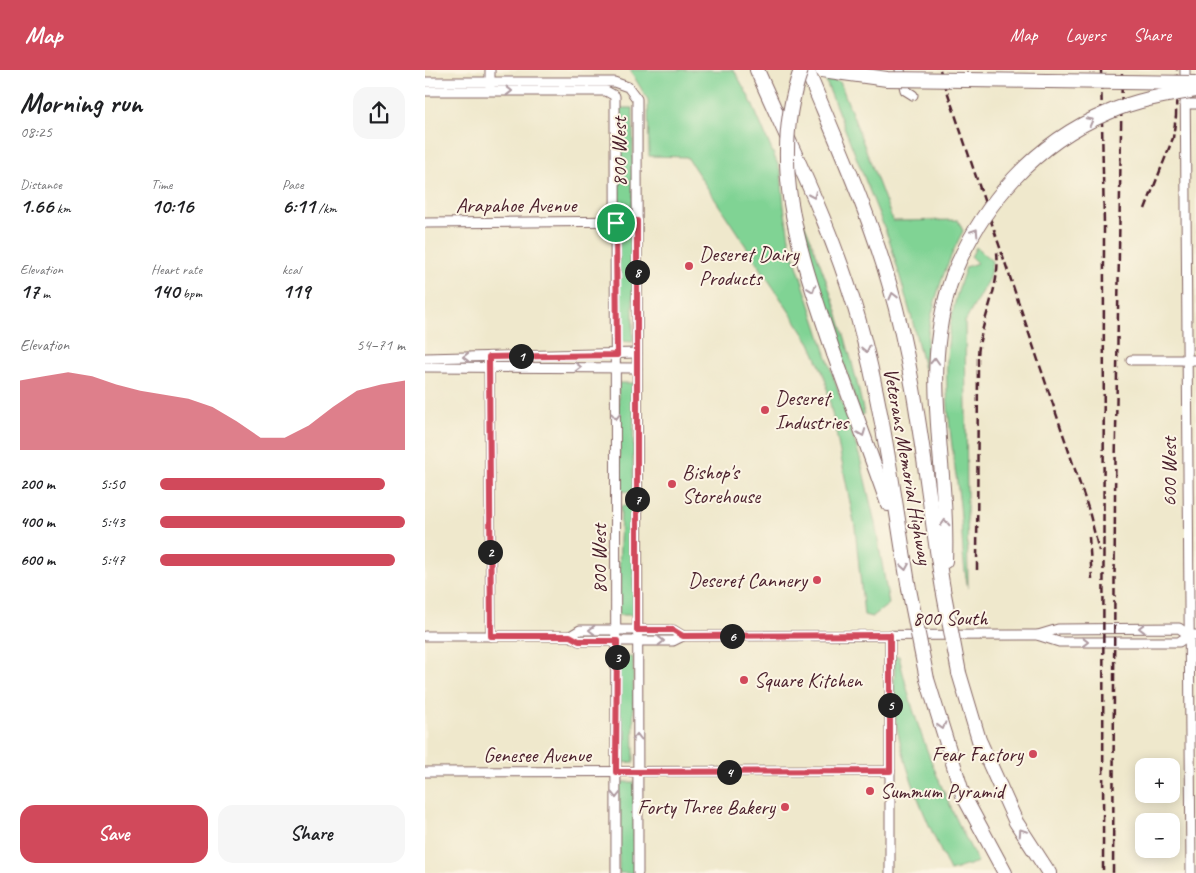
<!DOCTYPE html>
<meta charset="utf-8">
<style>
:root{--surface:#fff;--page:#f6f6f6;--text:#202124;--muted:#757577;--accent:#d1495b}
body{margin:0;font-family:Caveat,sans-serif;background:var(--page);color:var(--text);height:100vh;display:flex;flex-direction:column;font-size:19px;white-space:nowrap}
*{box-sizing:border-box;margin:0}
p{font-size:16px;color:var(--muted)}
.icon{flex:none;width:28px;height:28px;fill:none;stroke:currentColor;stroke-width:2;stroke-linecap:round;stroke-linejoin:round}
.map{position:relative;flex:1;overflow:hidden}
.panel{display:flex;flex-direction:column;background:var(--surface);width:425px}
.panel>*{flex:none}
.buttons{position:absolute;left:710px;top:688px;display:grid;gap:10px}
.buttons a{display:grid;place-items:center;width:45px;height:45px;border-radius:10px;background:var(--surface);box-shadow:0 2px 12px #0003;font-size:25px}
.pin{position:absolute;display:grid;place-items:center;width:42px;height:42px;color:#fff;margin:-21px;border:2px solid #fff;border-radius:50%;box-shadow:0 1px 5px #0007}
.km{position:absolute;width:25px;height:25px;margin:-12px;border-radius:50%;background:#222;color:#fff;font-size:14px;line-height:25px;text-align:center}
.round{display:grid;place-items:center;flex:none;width:52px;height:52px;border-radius:15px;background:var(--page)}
.head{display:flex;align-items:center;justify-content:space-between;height:85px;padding:0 20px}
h1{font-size:28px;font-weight:800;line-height:38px}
.figures{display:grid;grid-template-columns:repeat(3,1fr);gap:8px;height:85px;padding:5px 20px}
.figures div{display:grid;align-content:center}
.figures b{font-size:21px;font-weight:800}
.figures small{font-size:14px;font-weight:400}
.figures p{font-size:14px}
.chart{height:140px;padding:10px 20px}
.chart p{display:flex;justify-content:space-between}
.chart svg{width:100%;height:90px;margin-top:5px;fill:var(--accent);opacity:.7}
.button{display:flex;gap:10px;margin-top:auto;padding:10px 20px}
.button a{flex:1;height:58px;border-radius:15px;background:var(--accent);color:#fff;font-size:20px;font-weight:800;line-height:58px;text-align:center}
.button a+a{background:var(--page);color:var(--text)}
ul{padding:0 20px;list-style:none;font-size:16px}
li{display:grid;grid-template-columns:80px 60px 1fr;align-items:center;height:38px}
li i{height:12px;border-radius:6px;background:var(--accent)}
header{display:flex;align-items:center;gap:30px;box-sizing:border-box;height:70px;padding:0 25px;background:var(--accent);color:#fff}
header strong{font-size:24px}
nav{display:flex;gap:28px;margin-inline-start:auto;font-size:18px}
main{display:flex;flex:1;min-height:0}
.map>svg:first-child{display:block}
</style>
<header>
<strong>Map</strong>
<nav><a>Map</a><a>Layers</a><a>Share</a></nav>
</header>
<main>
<section class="panel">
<div class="head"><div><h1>Morning run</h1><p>08:25</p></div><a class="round"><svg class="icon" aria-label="share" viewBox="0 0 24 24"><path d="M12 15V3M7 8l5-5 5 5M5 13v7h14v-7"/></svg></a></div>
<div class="figures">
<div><p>Distance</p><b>1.66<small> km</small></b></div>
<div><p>Time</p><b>10:16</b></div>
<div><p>Pace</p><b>6:11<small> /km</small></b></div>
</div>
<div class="figures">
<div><p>Elevation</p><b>17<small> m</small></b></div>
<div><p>Heart rate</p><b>140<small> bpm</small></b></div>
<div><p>kcal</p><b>119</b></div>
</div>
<div class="chart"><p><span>Elevation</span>54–71 m</p>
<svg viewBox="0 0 160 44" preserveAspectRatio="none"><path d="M0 44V10L10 8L20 6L30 8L40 12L50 15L60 17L70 19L80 23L90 30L100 38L110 38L120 32L130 23L140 15L150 12L160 10V44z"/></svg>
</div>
<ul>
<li><b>200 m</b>5:50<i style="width:92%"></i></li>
<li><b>400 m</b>5:43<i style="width:100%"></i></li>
<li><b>600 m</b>5:47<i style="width:96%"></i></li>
</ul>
<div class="button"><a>Save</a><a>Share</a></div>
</section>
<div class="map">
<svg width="771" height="803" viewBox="0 0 771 803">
<rect width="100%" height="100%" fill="#fcf5e5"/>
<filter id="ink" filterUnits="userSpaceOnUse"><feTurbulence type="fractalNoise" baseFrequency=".02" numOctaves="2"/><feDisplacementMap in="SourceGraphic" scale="10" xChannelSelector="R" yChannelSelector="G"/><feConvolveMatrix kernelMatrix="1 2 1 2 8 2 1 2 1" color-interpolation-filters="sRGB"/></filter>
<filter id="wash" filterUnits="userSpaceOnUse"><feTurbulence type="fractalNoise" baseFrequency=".0096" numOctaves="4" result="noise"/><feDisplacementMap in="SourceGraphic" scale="20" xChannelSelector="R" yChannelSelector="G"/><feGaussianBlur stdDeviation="1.12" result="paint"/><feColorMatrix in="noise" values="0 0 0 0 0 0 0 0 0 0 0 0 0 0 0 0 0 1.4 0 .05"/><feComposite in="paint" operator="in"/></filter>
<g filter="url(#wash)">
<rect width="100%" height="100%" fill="#efe8cc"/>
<g fill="#80d394" stroke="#657960">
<path d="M205 0H309L325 29 356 102 359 137 365 174 435 388 450 453 464 534 447 547 439 545 430 457 400 308 385 273 262 87 224 86 223 30Z"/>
<path d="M400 9 415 12 468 151 533 150 538 161C514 208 503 247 499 299L487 249 465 172Z"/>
<path d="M193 38H208V140L206 143H196L193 140Z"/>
<path d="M374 142C402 206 425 275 439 344L436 347 385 187Z"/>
<path d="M194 165H208V272L193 271Z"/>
<path d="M551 177 567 191 564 208 540 252 543 518C536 488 538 457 534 427 523 347 510 278 541 197L552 193 546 187Z"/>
<path d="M193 313H209L208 418 206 422 195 421Z"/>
<path d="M196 436H206L208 439 209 545H193Z"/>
<path d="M470 586H474C490 659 518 726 553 792L525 801C503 754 480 704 471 652 467 632 470 607 470 586Z"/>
<path d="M194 587H208L209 692 194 693Z"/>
<rect x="194" y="712" width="15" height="91"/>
</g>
</g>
<g filter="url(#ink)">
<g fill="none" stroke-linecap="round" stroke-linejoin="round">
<g stroke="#846563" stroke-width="11">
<g id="minor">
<path d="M65 0V17"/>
<path d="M475 0 480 20 488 25"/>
<path d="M760 0 766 803"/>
<path d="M0 12H189L203 17 212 29 213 803"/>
<path d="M0 21H181L190 26 191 803"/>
<path d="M760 34H771"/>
<path d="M0 153 212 151"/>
<path d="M64 287 66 566"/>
<path d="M0 288 212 283"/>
<path d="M706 290H771"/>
<path d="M0 297 212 298"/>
<path d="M465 565V803"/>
<path d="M613 565 633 559 754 558 764 565H771"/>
<path d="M0 566H145L155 560H248L258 566 612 565 634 572H754L764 565"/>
<path d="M145 566 154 571H248L258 566"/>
<path d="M0 702 465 701"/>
</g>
</g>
<g stroke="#846563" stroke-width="16">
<g id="highway">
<path d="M332 0C368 82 409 162 433 248 458 336 469 429 484 519"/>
<path d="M382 0C411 70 443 140 464 213 493 312 501 417 518 519"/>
<path d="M409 284 463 434"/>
<path d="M520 491C524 391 493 303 528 205"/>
<path d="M534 603 554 670 591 752 624 803"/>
<path d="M502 609 538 725 580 803"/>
</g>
</g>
<use href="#minor" stroke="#fff" stroke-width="9"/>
<use href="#highway" stroke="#fff" stroke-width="14"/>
<g stroke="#4a1f2b" stroke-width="2.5" stroke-dasharray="8 4" stroke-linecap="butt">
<path d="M515 0 664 441 674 481"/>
<path d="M676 0 679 155 678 803"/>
<path d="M720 139 748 68 751 46 752 0"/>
<path d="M664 467 667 509"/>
<path d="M552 500 553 286C555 251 576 218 572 182"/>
<path d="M688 803 690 423 697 0"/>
</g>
<g stroke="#846563" stroke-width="16" stroke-linecap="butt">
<g id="highway-bridge">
<path d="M376 0C341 99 378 190 409 284"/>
<path d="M397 0 462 9 771 13"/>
<path d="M528 205C557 134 610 73 682 43 710 30 741 25 771 20"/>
<path d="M484 519 502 609"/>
<path d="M518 519 534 603"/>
</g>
</g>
<use href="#highway-bridge" stroke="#fff" stroke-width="14"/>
</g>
<defs><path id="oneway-chevron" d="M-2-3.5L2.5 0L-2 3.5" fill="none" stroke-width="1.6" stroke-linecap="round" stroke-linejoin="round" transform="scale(1.25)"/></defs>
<g stroke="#ae9aa0">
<use href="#oneway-chevron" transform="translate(84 21)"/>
<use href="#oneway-chevron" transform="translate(665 51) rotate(-28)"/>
<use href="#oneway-chevron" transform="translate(388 125) rotate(66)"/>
<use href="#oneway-chevron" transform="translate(550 162) rotate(-57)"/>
<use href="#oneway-chevron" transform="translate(387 219) rotate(71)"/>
<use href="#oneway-chevron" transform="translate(468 226) rotate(-104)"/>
<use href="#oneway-chevron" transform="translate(441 279) rotate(77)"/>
<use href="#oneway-chevron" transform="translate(41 287) rotate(180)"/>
<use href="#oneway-chevron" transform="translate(510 291) rotate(-87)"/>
<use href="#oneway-chevron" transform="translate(153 297)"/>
<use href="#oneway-chevron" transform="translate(191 346) rotate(90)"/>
<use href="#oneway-chevron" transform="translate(437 363) rotate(69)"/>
<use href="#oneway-chevron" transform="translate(520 453) rotate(-93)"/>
<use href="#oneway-chevron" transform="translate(480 497) rotate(80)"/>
<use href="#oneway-chevron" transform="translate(717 558) rotate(180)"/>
<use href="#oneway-chevron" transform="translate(167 560) rotate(180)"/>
<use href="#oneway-chevron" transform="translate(236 571)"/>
<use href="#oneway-chevron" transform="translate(660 572)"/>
<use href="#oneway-chevron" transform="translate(517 656) rotate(73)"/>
<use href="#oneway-chevron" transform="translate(212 667) rotate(-90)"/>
<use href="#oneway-chevron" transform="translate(191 725) rotate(90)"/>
<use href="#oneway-chevron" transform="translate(597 762) rotate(-123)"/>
</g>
</g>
<g fill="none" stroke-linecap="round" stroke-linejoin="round" filter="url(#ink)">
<g stroke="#fff" stroke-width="10">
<path id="route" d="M212 151V560H248L258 566 465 565V701L191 702 192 571H154L145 566H66L64 287 192 285 191 153Z"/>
</g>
<use href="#route" stroke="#d1495b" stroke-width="6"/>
</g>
<g fill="#d1495b" stroke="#fcf5e5" stroke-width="2">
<circle cx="264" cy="196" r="5"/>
<circle cx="340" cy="340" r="5"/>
<circle cx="247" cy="414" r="5"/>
<circle cx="392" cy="510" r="5"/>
<circle cx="319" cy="610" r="5"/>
<circle cx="608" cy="684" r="5"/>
<circle cx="445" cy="721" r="5"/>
<circle cx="360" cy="737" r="5"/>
</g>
<g text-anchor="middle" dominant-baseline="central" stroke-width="4" stroke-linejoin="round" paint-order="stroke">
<g font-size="21" fill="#4a1f2b" stroke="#fcf5e5">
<text transform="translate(194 82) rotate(-90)">800 West</text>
<text x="91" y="135">Arapahoe Avenue</text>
<text transform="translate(483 396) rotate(80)">Veterans Memorial Highway</text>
<text transform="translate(744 402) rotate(-90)">600 West</text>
<text transform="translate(174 489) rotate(-90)">800 West</text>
<text x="525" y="548">800 South</text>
<text x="112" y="685">Genesee Avenue</text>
</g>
<g font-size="21" fill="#4a1f2b" stroke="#fcf5e5" text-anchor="start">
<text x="274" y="184">Deseret Dairy<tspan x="274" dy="24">Products</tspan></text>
<text x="350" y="328">Deseret<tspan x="350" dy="24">Industries</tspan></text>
<text x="257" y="402">Bishop's<tspan x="257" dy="24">Storehouse</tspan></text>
<text x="382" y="510" text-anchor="end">Deseret Cannery</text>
<text x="329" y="610">Square Kitchen</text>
<text x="598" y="684" text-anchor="end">Fear Factory</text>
<text x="455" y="721">Summum Pyramid</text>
<text x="350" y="737" text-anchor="end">Forty Three Bakery</text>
</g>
</g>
</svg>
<div class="buttons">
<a>+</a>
<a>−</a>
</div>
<div class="pin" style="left:191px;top:153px;background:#1e9e55"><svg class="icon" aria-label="arrive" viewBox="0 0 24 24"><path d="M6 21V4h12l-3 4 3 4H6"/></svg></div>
<b class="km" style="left:96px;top:286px">1</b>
<b class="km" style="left:65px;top:482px">2</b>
<b class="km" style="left:192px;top:587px">3</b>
<b class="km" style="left:304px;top:702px">4</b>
<b class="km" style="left:465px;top:635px">5</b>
<b class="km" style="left:307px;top:566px">6</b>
<b class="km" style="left:212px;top:429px">7</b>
<b class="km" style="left:212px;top:202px">8</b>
</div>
</main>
